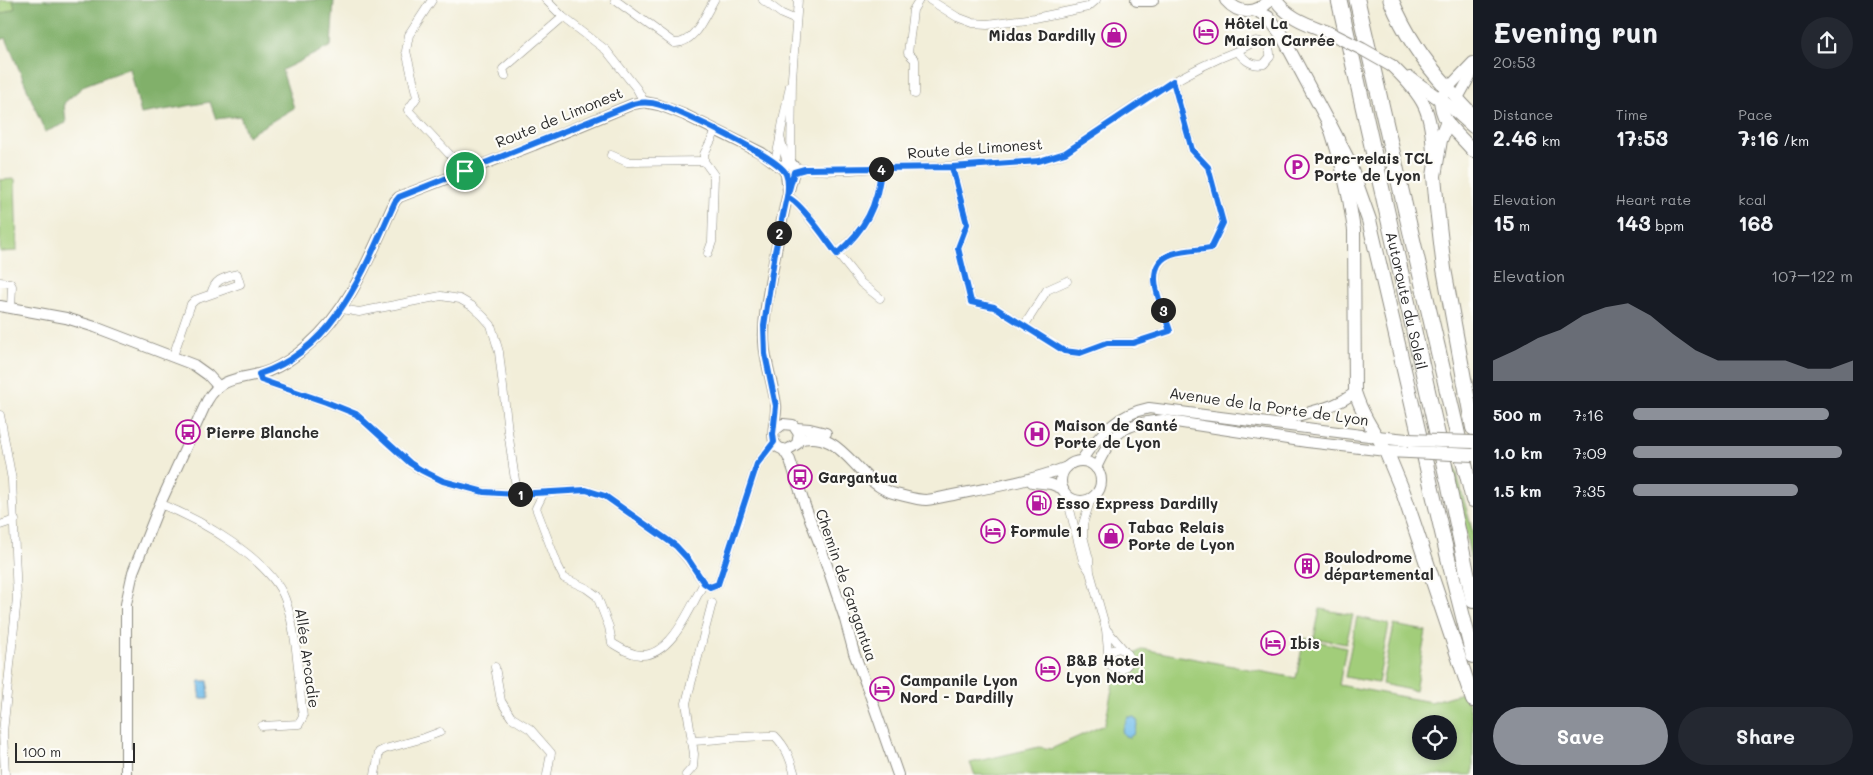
<!DOCTYPE html>
<meta charset="utf-8">
<style>
:root{--surface:#171b24;--page:#242831;--text:#f1f3f6;--muted:#9ea1a6;--accent:#8c9099}
body{margin:0;font-family:Mali,sans-serif;background:var(--page);color:var(--text);height:100vh;display:flex;flex-direction:column;font-size:19px;white-space:nowrap}
*{box-sizing:border-box;margin:0}
p{font-size:16px;color:var(--muted)}
.icon{flex:none;width:28px;height:28px;fill:none;stroke:currentColor;stroke-width:2;stroke-linecap:round;stroke-linejoin:round}
.map{position:relative;flex:1;overflow:hidden}
.side{display:flex;flex-direction:column;background:var(--surface);width:400px}
.side>*{flex:none}
.controls{position:absolute;left:1412px;top:715px;display:grid;gap:10px}
.controls a{display:grid;place-items:center;width:45px;height:45px;border-radius:50%;background:var(--surface);box-shadow:0 2px 8px #0003;font-size:25px}
.scale{position:absolute;left:15px;bottom:12px;width:120px;box-sizing:border-box;padding-left:5px;border:2px solid #2b2b2b;border-top:0;font-size:14px;line-height:18px;white-space:nowrap;color:#2b2b2b;-webkit-text-stroke:4px #fdfcf7;paint-order:stroke}
.pin{position:absolute;display:grid;place-items:center;width:42px;height:42px;color:#fff;margin:-21px;border:2px solid #fff;border-radius:50%;box-shadow:0 1px 5px #0007}
.km{position:absolute;width:25px;height:25px;margin:-12px;border-radius:50%;background:#222;color:#fff;font-size:14px;line-height:25px;text-align:center}
.round{display:grid;place-items:center;flex:none;width:52px;height:52px;border-radius:26px;background:var(--page)}
.head{display:flex;align-items:center;justify-content:space-between;height:85px;padding:0 20px}
h1{font-size:28px;font-weight:800;line-height:38px}
.metrics{display:grid;grid-template-columns:repeat(3,1fr);gap:8px;height:85px;padding:5px 20px}
.metrics div{display:grid;align-content:center}
.metrics b{font-size:21px;font-weight:800}
.metrics small{font-size:14px;font-weight:400}
.metrics p{font-size:14px}
.chart{height:140px;padding:10px 20px}
.chart p{display:flex;justify-content:space-between}
.chart svg{width:100%;height:90px;margin-top:5px;fill:var(--accent);opacity:.7}
.cta{display:flex;gap:10px;margin-top:auto;padding:10px 20px}
.cta a{flex:1;height:58px;border-radius:30px;background:var(--accent);color:#fff;font-size:20px;font-weight:800;line-height:58px;text-align:center}
.cta a+a{background:var(--page);color:var(--text)}
ul{padding:0 20px;list-style:none;font-size:16px}
li{display:grid;grid-template-columns:80px 60px 1fr;align-items:center;height:38px}
li i{height:12px;border-radius:6px;background:var(--accent)}
main{display:flex;flex:1;min-height:0}
.map>svg:first-child{display:block}
</style>
<main>
<div class="map">
<svg width="1473" height="775" viewBox="0 0 1473 775">
<rect width="100%" height="100%" fill="#fdfcf7"/>
<filter id="ink" filterUnits="userSpaceOnUse"><feTurbulence type="fractalNoise" baseFrequency=".02" numOctaves="2"/><feDisplacementMap in="SourceGraphic" scale="10" xChannelSelector="R" yChannelSelector="G"/><feConvolveMatrix kernelMatrix="1 2 1 2 8 2 1 2 1" color-interpolation-filters="sRGB"/></filter>
<filter id="wash" filterUnits="userSpaceOnUse"><feTurbulence type="fractalNoise" baseFrequency=".0096" numOctaves="4" result="noise"/><feDisplacementMap in="SourceGraphic" scale="20" xChannelSelector="R" yChannelSelector="G"/><feGaussianBlur stdDeviation="1.12" result="paint"/><feColorMatrix in="noise" values="0 0 0 0 0 0 0 0 0 0 0 0 0 0 0 0 0 1.4 0 .05"/><feComposite in="paint" operator="in"/></filter>
<g filter="url(#wash)">
<rect width="100%" height="100%" fill="#f2eed9"/>
<g fill="#a2cd7a" stroke="#667c52" fill-rule="evenodd">
<path d="M0 0H13L15 8 0 15Z"/>
<path d="M15 179 17 251 0 252V180Z"/>
<path d="M1453 466H1455L1473 534V571Z"/>
<path d="M1320 609 1353 615 1346 644 1314 638Z"/>
<path d="M1357 617 1389 624 1378 683 1345 677Z"/>
<path d="M1394 625 1426 631 1415 691 1382 684Z"/>
<path d="M1304 638 1346 648 1339 685 1431 702 1465 692 1473 720V775H975L970 763 1039 747 1051 749 1104 725 1106 719 1116 669 1126 667 1129 657 1143 649 1296 678ZM1421 724H1449V751H1421Z"/>
</g>
<path fill="#81b06a" stroke="#566e4a" d="M13 0H334L331 46 282 70 294 108 247 136 240 116 216 119 210 102 141 114 130 68 85 85 64 103 66 123 45 132 6 38 0 40V15L15 8Z"/>
<g fill="#72bdeb" stroke="#4e748b">
<path d="M199 681H208L209 698H200Z"/>
<path d="M1128 717H1134L1138 722 1134 734 1129 737 1125 736 1122 731Z"/>
</g>
</g>
<g filter="url(#ink)">
<g fill="none" stroke-linecap="round" stroke-linejoin="round">
<g stroke="#8e8c82" stroke-width="9">
<g id="minor">
<path d="M432 0 409 35 406 51 417 97 408 110 465 171"/>
<path d="M546 0 563 17 606 50 637 89 644 102"/>
<path d="M615 0 674 43C694 45 705 15 714 0"/>
<path d="M763 0 782 14 796 20"/>
<path d="M930 0 957 17 973 23 988 24 1035 18 1088 7 1096 0"/>
<path d="M505 76 503 69 563 17"/>
<path d="M915 94V60L908 53 913 10 919 0"/>
<path d="M611 155 627 162 704 161"/>
<path d="M776 157 780 139"/>
<path d="M787 163 780 137 790 85"/>
<path d="M791 163 792 78 798 0"/>
<path d="M795 167C823 174 854 169 883 168 918 167 954 167 990 164 1015 163 1040 163 1065 153 1120 116 1174 75 1237 51 1244 59 1251 67 1264 64L1270 57C1271 47 1266 43 1256 41L1237 51"/>
<path d="M952 167 967 224 958 248 971 302 994 307 1064 351 1080 353 1107 343H1133L1170 331C1163 309 1140 265 1172 254 1184 250 1199 250 1211 248L1223 223 1208 167 1192 150 1173 81"/>
<path d="M787 197 792 199 801 208 861 283 880 298"/>
<path d="M708 253 712 242 714 175 704 161V154L716 131"/>
<path d="M837 254C866 227 878 208 881 168"/>
<path d="M0 282 10 283 12 286 11 308"/>
<path d="M342 309 359 312 441 296 460 299 472 306 483 316 491 325 499 352 508 431 517 494"/>
<path d="M1024 326 1047 290 1067 281"/>
<path d="M173 356 191 304 195 300 240 284 237 274C223 278 215 279 211 294"/>
<path d="M259 374 261 380 326 402 356 414 410 463 421 471 443 481 484 492 517 494 586 490 605 496 676 546 687 559 704 583 710 587 718 584 757 464 774 442"/>
<path d="M0 415 12 480 17 598 3 732 5 775"/>
<path d="M544 492 536 508 558 566 564 578 586 588 597 596 609 627 612 643C620 648 629 654 640 655 672 657 691 605 704 583"/>
<path d="M1066 494 1083 561 1089 570"/>
<path d="M1091 498 1083 524V536L1089 559 1090 572 1106 629 1109 662 1113 668 1123 669 1128 664V654L1120 648 1113 650 1109 655"/>
<path d="M160 504C198 518 271 560 285 599 298 635 298 679 303 717L299 724 262 726"/>
<path d="M0 525 15 520"/>
<path d="M1106 629 1124 650"/>
<path d="M495 667 501 701 511 717 530 729 551 753 547 775"/>
<path d="M691 741C719 740 747 735 775 736 787 748 790 759 795 775"/>
<path d="M375 775 379 752 385 749 424 738 440 732"/>
<path d="M686 775 693 767 694 754 686 703 712 603"/>
</g>
</g>
<g stroke="#8e8c82" stroke-width="12">
<g id="tertiary">
<path d="M1448 88 1473 62"/>
<path d="M1458 98 1473 71"/>
<path d="M0 306 66 318 95 327 194 365 208 375 219 387"/>
<path d="M1278 424C1303 410 1333 411 1355 392"/>
<path d="M796 428 810 429 826 433"/>
<path d="M774 431 783 424 793 425 799 434 797 444 787 450C763 448 778 420 776 405 773 383 765 363 764 341 763 318 768 295 772 273 778 238 785 201 795 168L791 163 785 164"/>
<path d="M798 440C844 426 855 484 896 494 905 496 917 500 926 500 938 499 951 495 963 493 999 486 1033 480 1067 467"/>
<path d="M783 449 790 460 805 506 820 545 844 616 854 653 869 692 898 775"/>
<path d="M1081 461C1098 435 1118 414 1149 408L1377 437"/>
<circle cx="1081" cy="481" r="20"/>
<path d="M1096 468C1112 432 1124 423 1163 420L1307 442 1386 451"/>
<path d="M1032 482 1051 484 1063 489"/>
<path d="M126 775V604L133 572 160 504 207 401C222 374 244 380 269 371 283 365 296 356 307 346 351 309 371 253 395 201L399 197 534 145 633 104 644 102 659 105 685 115 762 153 783 169 786 174 788 190"/>
</g>
</g>
<g stroke="#8e8c82" stroke-width="14">
<g id="primary">
<path d="M1137 0H1152"/>
<path d="M1226 0C1239 15 1256 15 1270 0"/>
<path d="M1276 0C1288 19 1311 25 1330 33"/>
<path d="M1256 11 1268 17 1281 34 1329 124 1341 163 1349 199 1354 230 1355 392C1362 414 1374 432 1386 451L1410 452"/>
<path d="M1392 66C1425 98 1432 111 1433 157"/>
<path d="M1410 78 1452 108 1473 127"/>
<path d="M1473 115 1448 88 1440 98C1441 125 1457 131 1473 151"/>
<path d="M1377 437 1407 440"/>
</g>
</g>
<g stroke="#8e8c82" stroke-width="16">
<g id="trunk">
<path d="M1447 123 1440 140 1434 176 1437 208 1444 269 1473 428"/>
<path d="M1329 124 1348 161 1369 220 1448 558 1473 656"/>
<path d="M1386 451 1403 492 1473 700"/>
<path d="M1466 471 1473 500"/>
<path d="M1447 477 1473 601"/>
</g>
</g>
<g stroke="#8e8c82" stroke-width="17">
<g id="motorway">
<path id="s1" d="M1339 0 1447 477"/>
<path d="M1357 0 1466 471"/>
<path d="M1391 0C1405 34 1423 61 1448 88"/>
</g>
</g>
<use href="#minor" stroke="#fff" stroke-width="8"/>
<use href="#tertiary" stroke="#fff" stroke-width="10"/>
<use href="#primary" stroke="#fff" stroke-width="12"/>
<use href="#trunk" stroke="#fff" stroke-width="14"/>
<use href="#motorway" stroke="#fff" stroke-width="15"/>
<g stroke="#8e8c82" stroke-width="14" stroke-linecap="butt">
<g id="primary-bridge">
<path d="M1330 33 1362 49 1392 66"/>
<path d="M1407 440 1473 442"/>
<path d="M1410 452 1473 455"/>
</g>
</g>
<use href="#primary-bridge" stroke="#fff" stroke-width="12"/>
</g>
</g>
<g fill="none" stroke-linecap="round" stroke-linejoin="round" filter="url(#ink)">
<g stroke="#fff" stroke-width="10">
<path id="route" d="M465 171 399 197 395 202C364 269 336 349 259 374L261 380 326 402 356 414 410 463 421 470 443 481 484 492 517 494 586 490 605 496 676 546 688 559 704 583 710 587 718 584 757 464 774 442 773 434 776 406 765 354 764 326 775 252 787 197 794 172 805 169 952 167 967 224 958 248 971 302 994 307 1064 351 1080 353 1107 343H1133L1170 331C1163 308 1139 265 1172 254 1184 250 1199 250 1211 248L1223 223 1208 167 1192 150 1173 81 1065 153 1039 161 952 167 881 168C878 207 865 229 837 254 827 241 800 201 787 197 788 191 789 181 786 174 780 158 680 111 660 105 651 102 642 102 633 104L465 171"/>
</g>
<use href="#route" stroke="#1a73e8" stroke-width="6"/>
</g>
<defs>
<g id="hotel-ring" transform="scale(1.25)"><circle r="9.5" fill="#fdfcf7" stroke="#b5179e" stroke-width="1.5"/><path d="M-6-4.5h1.5V1H6V5H4.5V3h-9V5H-6ZM-4 0a1.8 1.8 0 1 1 3.6 0ZM.5 0V-2.5h3Q6-2.5 6 0Z" fill="#b5179e"/></g>
<g id="shop-ring" transform="scale(1.25)"><circle r="9.5" fill="#fdfcf7" stroke="#b5179e" stroke-width="1.5"/><path d="M-5-2.5h2.3a2.7 3.5 0 0 1 5.4 0H5L5.5 6h-11ZM-1.5-2.5h3a1.5 2.3 0 0 0-3 0Z" fill="#b5179e"/></g>
<g id="parking-ring" transform="scale(1.25)"><circle r="9.5" fill="#fdfcf7" stroke="#b5179e" stroke-width="1.5"/><path d="M-3.5-5.5H1a3.5 3.5 0 0 1 0 7H-1V5.5H-3.5ZM-1-3.4V-.6H.8a1.4 1.4 0 0 0 0-2.8Z" fill="#b5179e"/></g>
<g id="bus-ring" transform="scale(1.25)"><circle r="9.5" fill="#fdfcf7" stroke="#b5179e" stroke-width="1.5"/><path d="M-5-6H5V4H4V6H2V4H-2V6H-4V4H-5ZM-3.5-4V0h7V-4ZM-3.5 1.2v1.5H-2V1.2ZM2 1.2v1.5H3.5V1.2Z" fill="#b5179e"/></g>
<g id="hospital-ring" transform="scale(1.25)"><circle r="9.5" fill="#fdfcf7" stroke="#b5179e" stroke-width="1.5"/><path d="M-5-5h3v3.5h4V-5h3V5h-3V1.5h-4V5h-3Z" fill="#b5179e"/></g>
<g id="fuel-ring" transform="scale(1.25)"><circle r="9.5" fill="#fdfcf7" stroke="#b5179e" stroke-width="1.5"/><path d="M-5.5-6h7V0h2V4h1.3V-2.5L3-4.5l.8-.8L6-3V5H2.5V1h-1V6h-7ZM-4.2-4.7v3.2H.2V-4.7Z" fill="#b5179e"/></g>
<g id="building-ring" transform="scale(1.25)"><circle r="9.5" fill="#fdfcf7" stroke="#b5179e" stroke-width="1.5"/><path d="M-4-6H4V6H1V3H-1V6H-4ZM-2.5-4.3h1.7v1.8h-1.7ZM.8-4.3h1.7v1.8H.8ZM-2.5-1h1.7V.8h-1.7ZM.8-1h1.7V.8H.8Z" fill="#b5179e"/></g>
</defs>
<g fill-rule="evenodd">
<use href="#hotel-ring" x="1206" y="32"/>
<use href="#shop-ring" x="1114" y="35"/>
<use href="#parking-ring" x="1297" y="167"/>
<use href="#bus-ring" x="188" y="432"/>
<use href="#hospital-ring" x="1037" y="434"/>
<use href="#bus-ring" x="800" y="477"/>
<use href="#fuel-ring" x="1039" y="503"/>
<use href="#hotel-ring" x="993" y="531"/>
<use href="#shop-ring" x="1111" y="536"/>
<use href="#building-ring" x="1307" y="566"/>
<use href="#hotel-ring" x="1273" y="643"/>
<use href="#hotel-ring" x="1048" y="669"/>
<use href="#hotel-ring" x="882" y="689"/>
</g>
<g text-anchor="middle" dominant-baseline="central" stroke-width="4.5" stroke-linejoin="round" paint-order="stroke">
<g font-size="15" font-weight="bold" fill="#2b2b2b" stroke="#fdfcf7" text-anchor="start">
<text x="1224" y="23">Hôtel La<tspan x="1224" dy="17">Maison Carrée</tspan></text>
<text x="1096" y="35" text-anchor="end">Midas Dardilly</text>
<text x="1314" y="158">Parc-relais TCL<tspan x="1314" dy="17">Porte de Lyon</tspan></text>
<text x="1054" y="425">Maison de Santé<tspan x="1054" dy="17">Porte de Lyon</tspan></text>
<text x="206" y="432">Pierre Blanche</text>
<text x="818" y="477">Gargantua</text>
<text x="1056" y="503">Esso Express Dardilly</text>
<text x="1128" y="527">Tabac Relais<tspan x="1128" dy="17">Porte de Lyon</tspan></text>
<text x="1010" y="531">Formule 1</text>
<text x="1324" y="557">Boulodrome<tspan x="1324" dy="17">départemental</tspan></text>
<text x="1290" y="643">Ibis</text>
<text x="1066" y="660">B&amp;B Hotel<tspan x="1066" dy="17">Lyon Nord</tspan></text>
<text x="900" y="680">Campanile Lyon<tspan x="900" dy="17">Nord - Dardilly</tspan></text>
</g>
<g font-size="15" fill="#2b2b2b" stroke="#fdfcf7">
<text transform="translate(559 117) rotate(-22)">Route de Limonest</text>
<text transform="translate(975 148) rotate(-4)">Route de Limonest</text>
<text stroke="none"><textPath href="#s1" startOffset="308">Autoroute du Soleil</textPath></text>
<text transform="translate(1269 406) rotate(8)">Avenue de la Porte de Lyon</text>
<text transform="translate(847 585) rotate(71)">Chemin de Gargantua</text>
<text transform="translate(308 658) rotate(82)">Allée Arcadie</text>
</g>
</g>
</svg>
<div class="controls">
<a><svg class="icon" aria-label="locate" viewBox="0 0 24 24"><circle cx="12" cy="12" r="6"/><path d="M12 2v4M12 18v4M2 12h4M18 12h4"/></svg></a>
</div>
<div class="scale">100 m</div>
<div class="pin" style="left:465px;top:171px;background:#1e9e55"><svg class="icon" aria-label="arrive" viewBox="0 0 24 24"><path d="M6 21V4h12l-3 4 3 4H6"/></svg></div>
<b class="km" style="left:520px;top:494px">1</b>
<b class="km" style="left:779px;top:233px">2</b>
<b class="km" style="left:1163px;top:310px">3</b>
<b class="km" style="left:881px;top:169px">4</b>
</div>
<section class="side">
<div class="head"><div><h1>Evening run</h1><p>20:53</p></div><a class="round"><svg class="icon" aria-label="share" viewBox="0 0 24 24"><path d="M12 15V3M7 8l5-5 5 5M5 13v7h14v-7"/></svg></a></div>
<div class="metrics">
<div><p>Distance</p><b>2.46<small> km</small></b></div>
<div><p>Time</p><b>17:53</b></div>
<div><p>Pace</p><b>7:16<small> /km</small></b></div>
</div>
<div class="metrics">
<div><p>Elevation</p><b>15<small> m</small></b></div>
<div><p>Heart rate</p><b>143<small> bpm</small></b></div>
<div><p>kcal</p><b>168</b></div>
</div>
<div class="chart"><p><span>Elevation</span>107–122 m</p>
<svg viewBox="0 0 160 44" preserveAspectRatio="none"><path d="M0 44V34L10 29L20 23L30 19L40 12L50 8L60 6L70 12L80 21L90 29L100 34L110 34L120 34L130 34L140 38L150 38L160 34V44z"/></svg>
</div>
<ul>
<li><b>500 m</b>7:16<i style="width:89%"></i></li>
<li><b>1.0 km</b>7:09<i style="width:95%"></i></li>
<li><b>1.5 km</b>7:35<i style="width:75%"></i></li>
</ul>
<div class="cta"><a>Save</a><a>Share</a></div>
</section>
</main>
